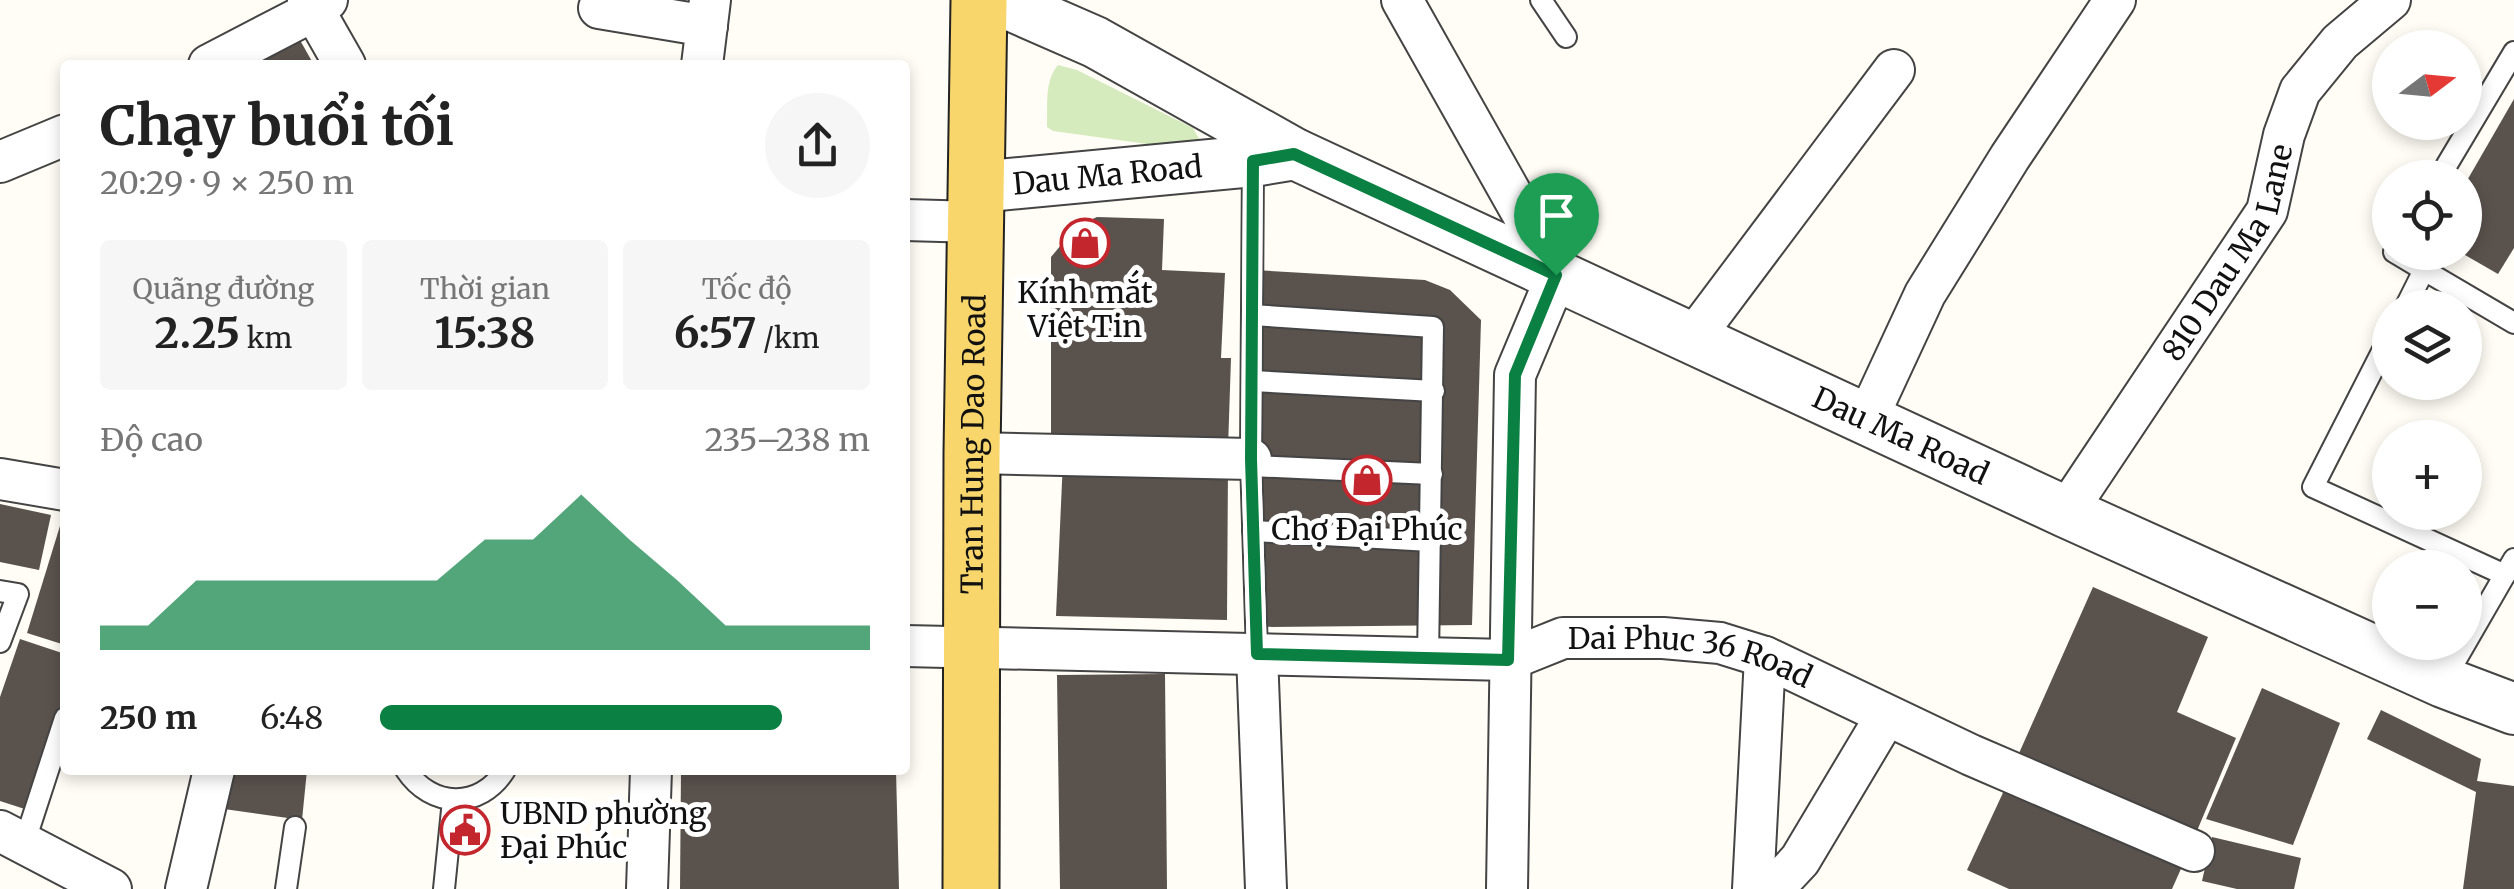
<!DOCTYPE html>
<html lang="vi">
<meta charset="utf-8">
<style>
:root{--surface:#fff;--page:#f6f6f6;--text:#222;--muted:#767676;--accent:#0b8043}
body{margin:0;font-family:Merriweather,serif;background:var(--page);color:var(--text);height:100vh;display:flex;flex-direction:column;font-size:38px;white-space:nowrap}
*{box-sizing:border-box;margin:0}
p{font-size:32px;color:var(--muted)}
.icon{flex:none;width:55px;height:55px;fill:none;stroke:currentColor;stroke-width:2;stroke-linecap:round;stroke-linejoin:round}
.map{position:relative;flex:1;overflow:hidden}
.panel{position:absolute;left:60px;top:60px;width:850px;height:715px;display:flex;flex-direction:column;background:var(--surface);border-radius:10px;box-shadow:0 5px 15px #0003}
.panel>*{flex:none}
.needle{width:65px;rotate:74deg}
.buttons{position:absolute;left:2372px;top:30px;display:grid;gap:20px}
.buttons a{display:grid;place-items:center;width:110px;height:110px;border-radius:50%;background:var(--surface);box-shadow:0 5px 15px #0003;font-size:50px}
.pin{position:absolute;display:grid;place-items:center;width:85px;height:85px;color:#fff;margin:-102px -42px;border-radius:50% 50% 50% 0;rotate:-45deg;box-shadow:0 0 10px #0007}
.pin .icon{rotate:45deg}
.round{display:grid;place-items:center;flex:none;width:105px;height:105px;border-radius:52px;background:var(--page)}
.overview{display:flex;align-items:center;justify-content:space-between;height:170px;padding:0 40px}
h1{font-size:55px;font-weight:700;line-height:75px}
.metrics{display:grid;grid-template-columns:repeat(3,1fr);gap:15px;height:170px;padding:10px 40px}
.metrics div{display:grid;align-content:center;border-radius:10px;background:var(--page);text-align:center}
.metrics b{font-size:42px;font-weight:700}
.metrics small{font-size:28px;font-weight:400}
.metrics p{font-size:28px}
.chart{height:280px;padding:20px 40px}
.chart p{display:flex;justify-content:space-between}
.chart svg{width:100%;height:180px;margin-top:10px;fill:var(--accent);opacity:.7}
ul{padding:0 40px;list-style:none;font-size:32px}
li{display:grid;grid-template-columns:160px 120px 1fr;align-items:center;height:75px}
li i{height:25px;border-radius:12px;background:var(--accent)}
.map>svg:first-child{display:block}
</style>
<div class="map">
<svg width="2514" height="889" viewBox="0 0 2514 889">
<rect width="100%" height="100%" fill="#fffdf5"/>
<path fill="#d5ebbd" d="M1058 65 1077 70 1193 128 1201 142 1191 150 1053 131 1047 127C1048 106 1044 81 1058 65Z"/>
<g fill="#5a524d">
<path d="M292 26 314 65H249Z"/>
<path d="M2514 99V248L2498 274 2465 255V184Z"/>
<path d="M1097 217 1164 219 1162 270 1225 273 1221 358H1231L1228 448 1051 445V257L1077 226Z"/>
<path d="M1255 270 1425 280 1450 290 1481 320 1472 625 1257 627Z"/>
<path d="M1063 460 1228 464 1227 620 1056 616Z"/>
<path d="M0 504 51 515 39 570 0 562Z"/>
<path d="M64 513 65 514V645L27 633Z"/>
<path d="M2093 587 2208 637 2177 712 2236 738 2194 838 2016 760Z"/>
<path d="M20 639 65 654V727L37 813 0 801V697Z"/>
<path d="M1165 674 1167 889H1060L1057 675Z"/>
<path d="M2262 688 2340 723 2293 845 2206 819Z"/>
<path d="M2381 710 2481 759 2477 781 2514 786V889H2463L2476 792 2367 739Z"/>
<path d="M232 770H307L302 820 224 809Z"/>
<path d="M681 770H896L899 889H680Z"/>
<path d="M2008 782 2184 862 2172 889H2009L1967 870Z"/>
<path d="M2212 837 2301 858 2294 889H2237L2202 881Z"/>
</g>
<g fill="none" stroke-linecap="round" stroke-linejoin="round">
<g stroke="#444" stroke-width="24">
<g id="service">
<path d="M1541 0 1566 37"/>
<path d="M1253 161 1251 459 1257 654"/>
<path d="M2439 178 2514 52"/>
<path d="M2394 252 2424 270"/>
<path d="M2405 308 2424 270 2514 323"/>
<path d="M1252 315 1433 327 1428 658"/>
<path d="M2390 336 2313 487 2505 575"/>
<path d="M1252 381 1434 391"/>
<path d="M1251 466 1432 474"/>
<path d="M1253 531 1431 541"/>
<path d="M0 591 18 594 0 642"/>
<path d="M2443 682 2514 559"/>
<path d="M406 770C431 808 480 810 505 770"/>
<path d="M24 844 65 718"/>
<path d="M286 889 295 827"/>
<path d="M444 889 453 800"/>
</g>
</g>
<g stroke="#444" stroke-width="44">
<g id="minor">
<path d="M308 0 345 65"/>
<path d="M1402 0 1557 275 1515 375 1507 889"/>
<path d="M599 8 707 26"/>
<path d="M209 65 315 10 327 0"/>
<path d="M702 65 710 0"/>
<path d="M0 162 65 135"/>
<path d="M905 220 977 222"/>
<path d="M1693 338 1894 70"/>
<path d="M1867 419 1925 294 2010 157 2115 0"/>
<path d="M972 453 1251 459"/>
<path d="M0 479 65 490"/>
<path id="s1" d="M2066 512 2267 211 2284 135 2300 91 2340 42 2390 0"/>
<path id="s2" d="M905 646 1508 660 1563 638H1663L1720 643 1765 657 1971 755 2194 851"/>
<path d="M1257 654 1266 889"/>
<path d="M0 831 111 889"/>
<path d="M186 889 214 770"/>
<path d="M647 889 651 770"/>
<path d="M1753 889 1765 657"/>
<path d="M1773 889 1800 860 1886 716"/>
</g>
</g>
<g stroke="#444" stroke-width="54">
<g id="tertiary">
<path id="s3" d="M999 0 1095 42 1295 154 2066 512 2443 682 2514 709"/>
<path id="s4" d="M978 187 1253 161 1295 154"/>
</g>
</g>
<g stroke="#222" stroke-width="59">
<g id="primary">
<path id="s5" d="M971 889 972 453 979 0"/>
</g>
</g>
<use href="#service" stroke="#fff" stroke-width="20"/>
<use href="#minor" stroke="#fff" stroke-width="40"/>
<use href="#tertiary" stroke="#fff" stroke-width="50"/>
<use href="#primary" stroke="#f9d66b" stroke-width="55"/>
</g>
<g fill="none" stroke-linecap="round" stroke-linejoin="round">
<g stroke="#fff" stroke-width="20">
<path id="route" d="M1294 154 1556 275 1515 375 1508 660 1257 654 1251 459 1253 161Z"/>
</g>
<use href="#route" stroke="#0b8043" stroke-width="12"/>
</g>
<defs>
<g id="shop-ring" transform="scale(2.5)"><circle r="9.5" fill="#fff" stroke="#c4262e" stroke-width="1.5"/><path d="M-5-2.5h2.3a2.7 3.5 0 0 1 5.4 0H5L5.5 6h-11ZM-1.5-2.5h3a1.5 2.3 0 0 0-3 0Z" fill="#c4262e"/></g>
<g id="civic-ring" transform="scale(2.5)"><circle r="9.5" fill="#fff" stroke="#c4262e" stroke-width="1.5"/><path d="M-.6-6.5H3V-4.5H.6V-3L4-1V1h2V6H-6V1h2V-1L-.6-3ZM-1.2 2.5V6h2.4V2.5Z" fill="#c4262e"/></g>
</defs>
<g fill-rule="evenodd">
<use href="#shop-ring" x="1085" y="243"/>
<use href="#shop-ring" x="1367" y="480"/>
<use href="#civic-ring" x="465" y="830"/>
</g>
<g text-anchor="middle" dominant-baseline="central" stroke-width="10" stroke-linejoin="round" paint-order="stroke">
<g font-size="30" fill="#111" stroke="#fff">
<text stroke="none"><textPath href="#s4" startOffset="130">Dau Ma Road</textPath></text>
<text stroke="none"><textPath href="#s1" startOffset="308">810 Dau Ma Lane</textPath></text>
<text stroke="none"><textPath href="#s3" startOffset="1002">Dau Ma Road</textPath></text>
<text stroke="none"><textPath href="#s5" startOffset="445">Tran Hung Dao Road</textPath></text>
<text stroke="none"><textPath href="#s2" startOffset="792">Dai Phuc 36 Road</textPath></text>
</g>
<g font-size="30" fill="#111" stroke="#fff">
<text x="1085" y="292">Kính mắt<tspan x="1085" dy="34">Việt Tin</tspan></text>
<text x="1367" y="529">Chợ Đại Phúc</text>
<text x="500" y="813" text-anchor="start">UBND phường<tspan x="500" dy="34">Đại Phúc</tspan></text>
</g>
</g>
</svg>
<div class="buttons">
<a><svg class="needle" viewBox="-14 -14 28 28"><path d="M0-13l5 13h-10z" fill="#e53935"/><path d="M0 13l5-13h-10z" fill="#767676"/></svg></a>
<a><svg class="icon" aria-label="locate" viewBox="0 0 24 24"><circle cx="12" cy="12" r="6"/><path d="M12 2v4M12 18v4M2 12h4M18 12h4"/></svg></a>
<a><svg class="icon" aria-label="layers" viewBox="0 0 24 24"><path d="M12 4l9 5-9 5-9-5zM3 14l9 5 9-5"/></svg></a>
<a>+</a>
<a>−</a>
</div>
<div class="pin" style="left:1556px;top:275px;background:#1e9e55"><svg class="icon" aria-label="arrive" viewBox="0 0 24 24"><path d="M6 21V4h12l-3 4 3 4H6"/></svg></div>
<section class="panel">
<div class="overview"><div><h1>Chạy buổi tối</h1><p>20:29 · 9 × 250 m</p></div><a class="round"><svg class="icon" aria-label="share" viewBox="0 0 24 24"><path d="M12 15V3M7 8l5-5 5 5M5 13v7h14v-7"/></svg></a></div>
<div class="metrics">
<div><p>Quãng đường</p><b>2.25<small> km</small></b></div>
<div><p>Thời gian</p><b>15:38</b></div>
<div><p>Tốc độ</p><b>6:57<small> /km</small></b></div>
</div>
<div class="chart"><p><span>Độ cao</span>235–238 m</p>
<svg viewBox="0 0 160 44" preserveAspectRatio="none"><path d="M0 44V38L10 38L20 27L30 27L40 27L50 27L60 27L70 27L80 17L90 17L100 6L110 17L120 27L130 38L140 38L150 38L160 38V44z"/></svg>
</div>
<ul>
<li><b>250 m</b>6:48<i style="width:82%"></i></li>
</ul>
</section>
</div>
